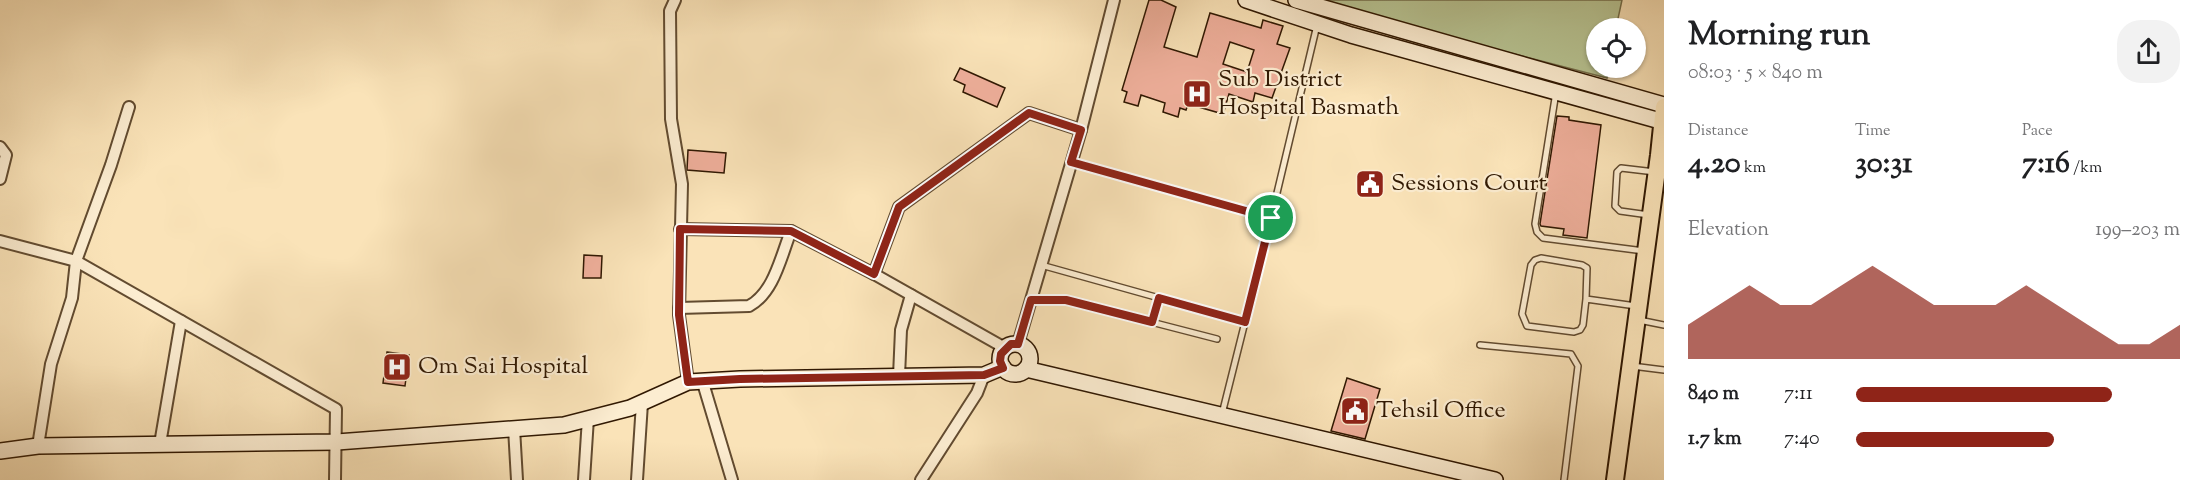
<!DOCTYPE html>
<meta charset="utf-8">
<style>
:root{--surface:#fff;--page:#f2f2f2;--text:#202124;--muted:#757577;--accent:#8f2418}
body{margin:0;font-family:"Sorts Mill Goudy",serif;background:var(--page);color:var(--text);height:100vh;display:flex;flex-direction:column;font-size:22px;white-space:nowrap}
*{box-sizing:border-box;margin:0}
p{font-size:20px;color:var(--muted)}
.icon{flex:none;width:33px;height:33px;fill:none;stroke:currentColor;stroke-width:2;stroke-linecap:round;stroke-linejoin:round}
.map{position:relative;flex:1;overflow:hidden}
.details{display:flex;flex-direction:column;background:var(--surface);width:540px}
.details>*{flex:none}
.fabs{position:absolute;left:1586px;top:18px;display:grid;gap:12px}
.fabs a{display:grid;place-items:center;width:60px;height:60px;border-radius:50%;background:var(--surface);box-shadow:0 2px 4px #0004;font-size:30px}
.pin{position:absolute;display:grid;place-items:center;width:51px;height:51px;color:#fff;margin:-26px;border:3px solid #fff;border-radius:50%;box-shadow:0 2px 6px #0007}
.round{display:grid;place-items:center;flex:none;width:63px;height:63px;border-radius:24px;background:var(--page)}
.headline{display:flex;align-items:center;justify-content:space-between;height:102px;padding:0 24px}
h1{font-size:33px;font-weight:700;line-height:45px}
.metrics{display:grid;grid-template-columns:repeat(3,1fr);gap:9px;height:102px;padding:6px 24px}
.metrics div{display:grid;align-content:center}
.metrics b{font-size:30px;font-weight:700}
.metrics small{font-size:16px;font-weight:400}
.metrics p{font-size:16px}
.chart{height:168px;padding:12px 24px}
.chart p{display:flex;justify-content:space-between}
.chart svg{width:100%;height:108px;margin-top:6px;fill:var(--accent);opacity:.7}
ul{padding:0 24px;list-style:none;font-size:20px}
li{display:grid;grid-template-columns:96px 72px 1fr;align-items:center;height:45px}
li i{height:15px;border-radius:8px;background:var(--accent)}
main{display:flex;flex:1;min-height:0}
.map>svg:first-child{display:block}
</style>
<main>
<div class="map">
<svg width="1664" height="480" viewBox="0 0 1664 480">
<rect width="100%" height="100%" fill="#fae3b8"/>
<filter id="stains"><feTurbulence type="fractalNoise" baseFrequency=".00333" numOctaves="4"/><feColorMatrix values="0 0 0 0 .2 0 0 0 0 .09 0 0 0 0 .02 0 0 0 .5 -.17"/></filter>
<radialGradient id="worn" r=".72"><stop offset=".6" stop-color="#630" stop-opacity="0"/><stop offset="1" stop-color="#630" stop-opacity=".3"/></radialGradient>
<path fill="#b8c594" stroke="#746e4b" stroke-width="1.5" d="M1318 0H1622L1616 28H1596V68H1609L1607 78 1371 17Z"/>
<g fill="#efaf9b" stroke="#301802" stroke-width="1.5" fill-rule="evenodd">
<path d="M1149 0H1161L1176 7 1164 47 1197 57 1210 13 1261 28 1263 20 1283 26 1277 44 1290 48 1272 98 1255 93 1253 102 1229 94 1223 114 1188 104 1186 110 1180 108 1178 117 1163 112 1165 103 1141 95 1138 106 1124 102 1127 92 1122 90ZM1230 42 1254 50 1247 72 1223 64Z"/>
<path d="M960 68 1005 88 997 107 963 92 965 85 954 80Z"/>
<path d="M1557 116 1569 117V120L1601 125 1587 238 1563 235 1564 229 1541 226 1540 224Z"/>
<path d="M688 150 726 153 724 173 687 170Z"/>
<path d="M584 255 602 256 601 278H583Z"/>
<path d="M387 352 409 355 405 386 383 383Z"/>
<path d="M1347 378 1380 389 1365 439 1331 431Z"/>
</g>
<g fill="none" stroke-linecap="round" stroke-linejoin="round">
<g stroke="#624b30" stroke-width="8">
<g id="lane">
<path d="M1556 92 1535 224 1537 232 1543 238 1644 251"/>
<path d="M1072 162 1271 218 1317 25"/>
<path d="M1649 215 1620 211 1615 206 1617 172 1621 168 1655 172"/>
<path d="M1041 265 1245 322"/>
<path d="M1586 299 1583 325 1580 330 1574 332 1527 326 1522 314 1531 265 1535 260 1541 258 1582 265 1587 268 1586 299 1636 306"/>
<path d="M1031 300H1066L1217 339"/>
<path d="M1639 320 1664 325"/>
<path d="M1152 322 1159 298"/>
<path d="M1480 345 1571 354 1578 366 1564 480"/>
<path d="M1632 366 1664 370"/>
<path d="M1222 414 1271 218"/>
</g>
</g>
<g stroke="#624b30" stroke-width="14">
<g id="street">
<path d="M675 0 670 11 671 119 682 184 679 315 688 382"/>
<path d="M129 107 111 165 76 261 336 409 335 480"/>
<path d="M0 147 6 155 0 179"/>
<path d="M680 229 791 231 874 274 899 207 1029 113 1081 130"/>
<path d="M0 241 76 261 72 298 51 364 38 446"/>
<path d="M874 274 1005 348"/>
<path d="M679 308 749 306C774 293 781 256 791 231"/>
<path d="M1018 344 1081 130 1114 0"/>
<path d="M899 376 901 330 911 295"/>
<path d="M703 383 732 480"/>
<path d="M514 428 517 480"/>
<path d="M160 444 181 321"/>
<path d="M584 480 588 418"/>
<path d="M637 480 642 403"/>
<path d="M921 480 977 393 984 375"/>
</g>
</g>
<g stroke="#301802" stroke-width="18">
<g id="secondary">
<path d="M1246 0 1351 35 1664 122"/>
<path d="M1296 0 1664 105"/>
<circle cx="1015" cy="359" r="15"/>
<path d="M1026 369 1495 480"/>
<path d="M0 451 38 446 337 442 564 425 630 408 688 382 740 379 984 375 1003 367"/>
</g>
</g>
<g stroke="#301802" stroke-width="20">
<path id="primary" d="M1615 480 1659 155 1664 107"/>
</g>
<use href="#lane" stroke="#fcedd1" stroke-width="5"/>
<use href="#street" stroke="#fcedd1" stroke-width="10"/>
<use href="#secondary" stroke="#fcedd1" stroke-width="15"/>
<use href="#primary" stroke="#fae3b8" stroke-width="16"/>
</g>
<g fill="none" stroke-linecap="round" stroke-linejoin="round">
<g stroke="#fff" stroke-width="12">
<path id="route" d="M1029 113 1081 130 1071 162 1271 218 1245 322 1159 298 1152 322 1066 300H1031L1018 344H1011L1001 354 1000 361 1003 368 984 375 740 379 688 382 679 315 680 229 791 231 874 274 899 207Z"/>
</g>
<use href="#route" stroke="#8f2418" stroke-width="8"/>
</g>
<defs>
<g id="hospital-square" transform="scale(1.5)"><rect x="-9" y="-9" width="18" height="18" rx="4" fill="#8f2418" stroke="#fcedd1"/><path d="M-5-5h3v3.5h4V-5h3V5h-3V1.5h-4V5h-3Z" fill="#fff"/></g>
<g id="civic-square" transform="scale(1.5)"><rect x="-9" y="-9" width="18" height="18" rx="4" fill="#8f2418" stroke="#fcedd1"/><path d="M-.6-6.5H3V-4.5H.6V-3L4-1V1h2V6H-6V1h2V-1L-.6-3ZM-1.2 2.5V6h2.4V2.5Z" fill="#fff"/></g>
</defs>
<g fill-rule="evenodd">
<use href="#hospital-square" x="1197" y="94"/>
<use href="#civic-square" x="1370" y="184"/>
<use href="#hospital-square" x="397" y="367"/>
<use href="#civic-square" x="1355" y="411"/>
</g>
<g text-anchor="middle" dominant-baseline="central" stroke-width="4.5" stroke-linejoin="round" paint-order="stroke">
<g font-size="24" fill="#301802" stroke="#fcedd1" text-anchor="start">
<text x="1218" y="80">Sub District<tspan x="1218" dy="28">Hospital Basmath</tspan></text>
<text x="1391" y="184">Sessions Court</text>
<text x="418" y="367">Om Sai Hospital</text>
<text x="1376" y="411">Tehsil Office</text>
</g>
</g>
<rect width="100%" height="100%" filter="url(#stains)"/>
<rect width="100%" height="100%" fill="url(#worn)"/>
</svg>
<div class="fabs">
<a><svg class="icon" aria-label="locate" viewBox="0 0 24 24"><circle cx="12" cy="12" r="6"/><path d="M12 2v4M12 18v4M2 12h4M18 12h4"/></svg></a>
</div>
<div class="pin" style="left:1271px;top:218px;background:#1e9e55"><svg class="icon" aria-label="arrive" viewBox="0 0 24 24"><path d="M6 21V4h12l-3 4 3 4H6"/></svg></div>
</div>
<section class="details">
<div class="headline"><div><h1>Morning run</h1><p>08:03 · 5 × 840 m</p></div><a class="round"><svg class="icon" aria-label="share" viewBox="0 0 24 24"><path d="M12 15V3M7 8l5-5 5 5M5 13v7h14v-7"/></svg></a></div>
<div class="metrics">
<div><p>Distance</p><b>4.20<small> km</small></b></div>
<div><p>Time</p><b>30:31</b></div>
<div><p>Pace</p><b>7:16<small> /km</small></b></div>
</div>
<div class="chart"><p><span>Elevation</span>199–203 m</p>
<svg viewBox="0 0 160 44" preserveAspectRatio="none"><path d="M0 44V30L10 22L20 14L30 22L40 22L50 14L60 6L70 14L80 22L90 22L100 22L110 14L120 22L130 30L140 38L150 38L160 30V44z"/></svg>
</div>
<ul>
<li><b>840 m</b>7:11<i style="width:79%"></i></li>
<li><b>1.7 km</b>7:40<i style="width:61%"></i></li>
</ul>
</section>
</main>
